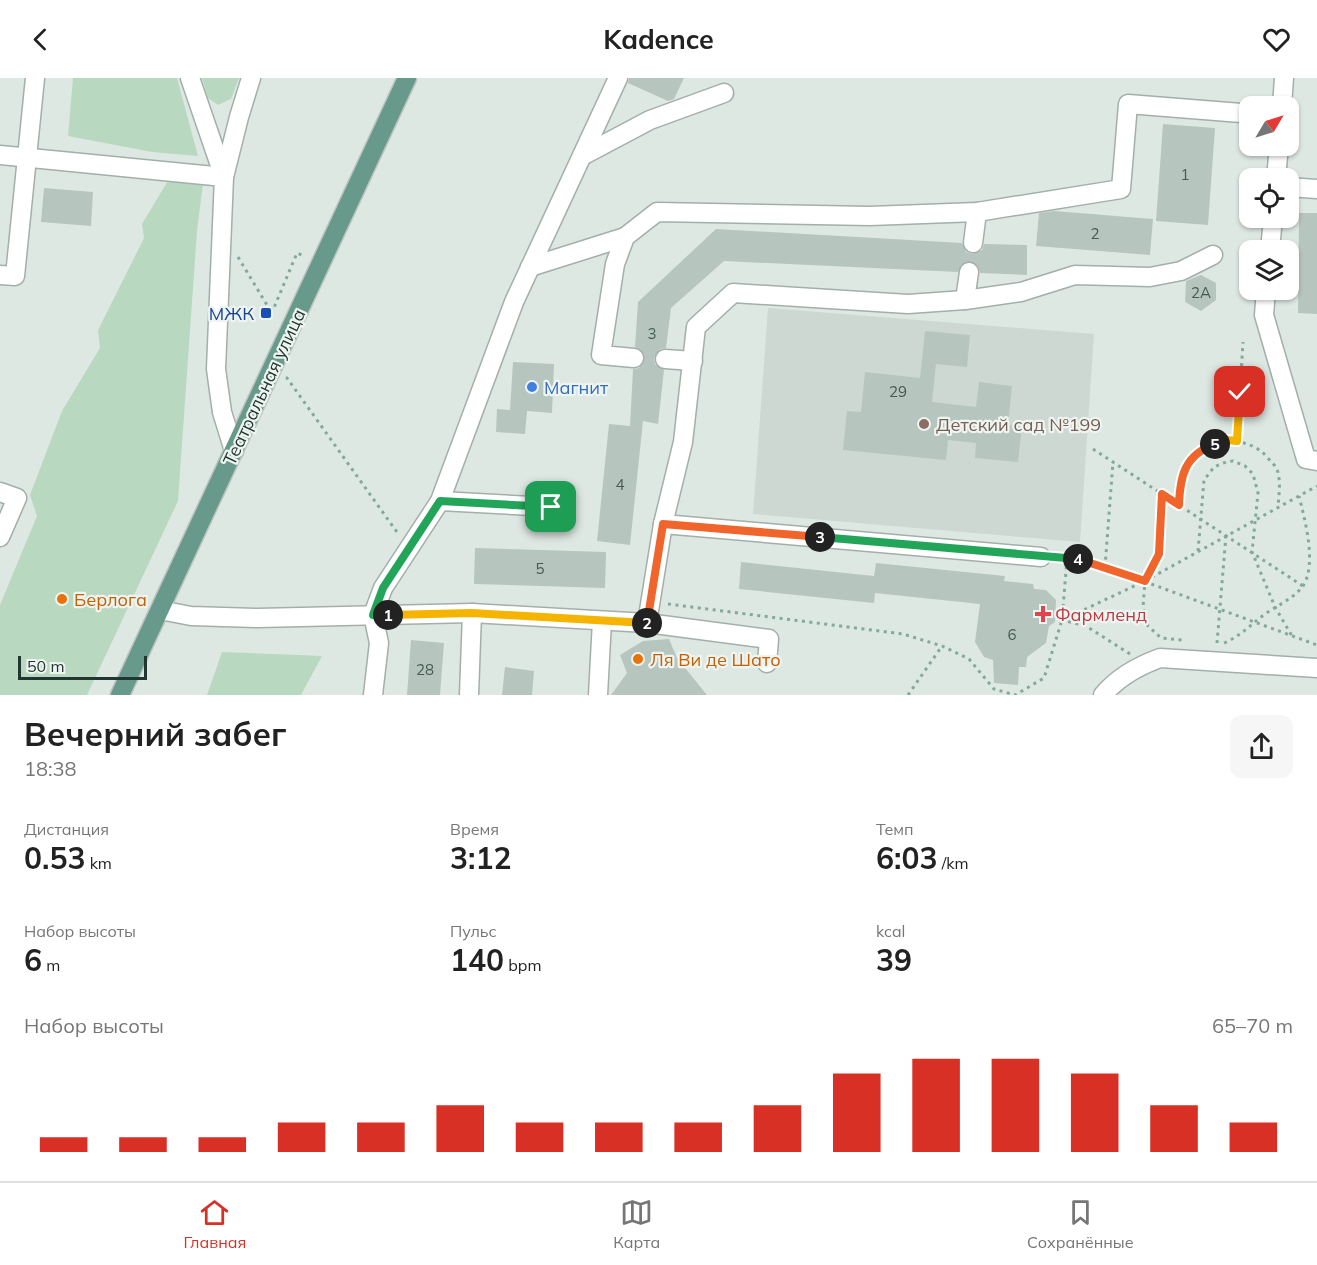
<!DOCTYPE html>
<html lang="ru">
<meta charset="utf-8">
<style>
:root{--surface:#fff;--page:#f6f6f6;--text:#222;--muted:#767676;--line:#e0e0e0;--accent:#d93025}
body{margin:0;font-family:Mulish,sans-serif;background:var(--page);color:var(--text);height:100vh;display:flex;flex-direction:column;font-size:22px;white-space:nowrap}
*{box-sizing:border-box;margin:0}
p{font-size:20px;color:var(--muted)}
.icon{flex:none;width:33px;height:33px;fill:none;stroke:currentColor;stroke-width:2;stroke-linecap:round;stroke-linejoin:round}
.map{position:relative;height:617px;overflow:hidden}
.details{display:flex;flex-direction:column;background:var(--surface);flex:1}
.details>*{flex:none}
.needle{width:39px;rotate:52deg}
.buttons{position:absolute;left:1239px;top:18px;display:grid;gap:12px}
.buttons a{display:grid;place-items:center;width:60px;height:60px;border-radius:12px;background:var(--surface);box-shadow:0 2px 4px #0004;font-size:30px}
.scale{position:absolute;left:18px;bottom:15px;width:129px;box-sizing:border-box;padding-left:6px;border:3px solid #213630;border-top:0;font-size:16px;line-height:21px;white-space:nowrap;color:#213630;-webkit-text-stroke:4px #eef5f1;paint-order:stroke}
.pin{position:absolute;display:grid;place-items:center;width:51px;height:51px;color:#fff;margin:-26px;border-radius:12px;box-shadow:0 3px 9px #0006}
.km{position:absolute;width:30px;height:30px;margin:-15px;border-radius:50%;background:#222;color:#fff;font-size:16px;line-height:30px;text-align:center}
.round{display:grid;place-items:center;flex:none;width:63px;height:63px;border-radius:12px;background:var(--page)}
.headline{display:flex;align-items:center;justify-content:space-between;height:102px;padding:0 24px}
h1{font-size:33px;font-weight:700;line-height:45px}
.metrics{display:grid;grid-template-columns:repeat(3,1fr);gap:9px;height:102px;padding:6px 24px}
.metrics div{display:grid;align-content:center}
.metrics b{font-size:30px;font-weight:700}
.metrics small{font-size:16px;font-weight:400}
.metrics p{font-size:16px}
.chart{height:168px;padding:12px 24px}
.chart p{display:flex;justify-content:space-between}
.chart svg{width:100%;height:108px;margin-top:6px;stroke:var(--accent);stroke-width:6}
header{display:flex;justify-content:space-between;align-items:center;height:78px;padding:0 24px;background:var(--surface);font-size:27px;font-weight:700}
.menu{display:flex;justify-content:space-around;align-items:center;height:84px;border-top:2px solid var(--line);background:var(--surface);font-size:16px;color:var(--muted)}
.menu a{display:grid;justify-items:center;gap:3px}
.menu .current{color:var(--accent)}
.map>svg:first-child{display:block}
</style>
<header><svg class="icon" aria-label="back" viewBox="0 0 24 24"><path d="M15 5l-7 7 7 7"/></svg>Kadence<svg class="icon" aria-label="heart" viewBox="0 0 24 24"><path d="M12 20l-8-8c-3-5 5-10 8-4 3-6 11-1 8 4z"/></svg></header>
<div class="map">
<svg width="1317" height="617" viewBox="0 0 1317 617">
<rect width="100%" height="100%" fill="#dee8e3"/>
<path fill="#cdd8d2" d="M768 230 1094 256 1080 464 753 436Z"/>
<g fill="#b9d8c0">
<path d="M73 0H177L198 78 152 74 68 58Z"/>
<path d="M202 0H239L231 21 218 27 208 20Z"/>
<path d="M169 101 203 105 197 153 178 423 87 617H0V527L37 438 30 417 62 333 100 270 98 252 144 160 142 146Z"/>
<path d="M222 574 322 578 301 617H207Z"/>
</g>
<g fill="#b7c5bf">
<path d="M629 0H684L674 21 668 23 628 5Z"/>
<path d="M1163 46 1215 50 1208 147 1156 143Z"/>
<path d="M44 110 93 114 91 148 41 144Z"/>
<path d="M1054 133 1153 141 1150 177 1036 168 1039 135Z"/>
<path d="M1299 135H1317V236L1298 235Z"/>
<path d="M716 151 962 165 966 174 972 176 982 172 984 166 1027 167V197L980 195 976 186 970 183 961 187 958 194 724 183 671 230 666 270 660 271 654 280 655 286 664 292 658 346 643 343 630 467 597 463 609 346 630 348 633 291 639 290 645 282 644 275 635 269 638 224Z"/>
<path d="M1201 197 1216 205V222L1201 233 1185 224 1186 203Z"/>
<path d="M925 253 970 257 967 289 936 286 932 324 976 329 979 304 1012 308 1008 347 1022 348 1018 384 975 380 976 365 948 362 946 382 843 372 847 333 861 334 865 294 920 300Z"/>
<path d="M513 284 554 286 552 335 527 333 525 356 496 354 497 331 510 332Z"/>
<path d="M475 470 606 474 605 510 474 506Z"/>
<path d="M741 484 874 498 876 485 1005 498 1004 503 1033 506 1034 511 1046 512 1056 522 1055 544 1049 548 1046 565 1027 579 1026 589H1019L1018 607 994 605 993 582 984 579 975 564 980 526 875 515 874 525 739 511Z"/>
<path d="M669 561 677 580 707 617H611L627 595 620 577 643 563Z"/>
<path d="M411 562 444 565 440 617H407Z"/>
<path d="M505 589 534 593 532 617H502Z"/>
</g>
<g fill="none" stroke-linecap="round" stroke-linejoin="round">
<g stroke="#b8c4bf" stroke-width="18" stroke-dasharray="18 9" stroke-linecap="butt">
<path d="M969 194 973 165"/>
<path d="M634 280 665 281"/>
</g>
<g stroke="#a2afaa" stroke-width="21">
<g id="minor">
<path d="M1282 28 1284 0"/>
<path d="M0 77 224 99 190 0"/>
<path d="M582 78 650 42 724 15"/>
<path d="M1276 100 1279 68"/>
<path d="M1288 109 1317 111"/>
<path d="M973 165 977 134"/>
<path d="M1270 172 1273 140"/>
<path d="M530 189 625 159"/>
<path d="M0 197 15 198 35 0"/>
<path d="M1266 212 1264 237 1306 381 1317 383"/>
<path d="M965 222 969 194"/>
<path d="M634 280 601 277 615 186 625 159 657 134 870 138 977 134 1121 111 1128 26 1241 35"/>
<path d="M665 281 693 283"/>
<path d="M234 373 222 334 216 291 224 99 239 39 251 0"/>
<path d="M0 414 17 420 0 459"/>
<path d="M440 423 551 429"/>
<path d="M663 446 683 364 696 249 733 215 908 226 965 222 1021 214 1075 197 1150 199 1181 193 1213 177"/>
<path d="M160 532 191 538 258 540 472 535 647 545 769 561 767 585"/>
<path d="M647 545 663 446 1041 479"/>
<path d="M373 617 379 565 373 537 383 510 440 423 514 224 618 0"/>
<path d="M469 617 472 535"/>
<path d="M598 617 602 543"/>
<path d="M1103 617C1118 599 1138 588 1160 580L1317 590"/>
</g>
</g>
<g stroke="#bcc3c1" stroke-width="21">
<path id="major" d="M120 617 407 0"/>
</g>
<g stroke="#82a99b" stroke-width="3" stroke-dasharray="3 4.5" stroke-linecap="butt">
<path d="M238 179 267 227 273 232 297 175 304 178"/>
<path d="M288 299 287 300 399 457"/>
<path d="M1237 363 1243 264"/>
<path d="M1093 371 1303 508"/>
<path d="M1162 415 1159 476 1145 503 1143 529 1148 548 1161 560 1182 562"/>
<path d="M1179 427C1180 414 1179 401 1185 390 1202 360 1246 354 1268 380 1271 384 1275 387 1277 391 1281 403 1279 416 1278 428"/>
<path d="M1198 473 1204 402 1214 389 1226 384 1233 383 1245 388 1253 396 1258 415 1252 474 1275 529 1292 558"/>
<path d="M1058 480 1082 482 1105 489 1317 567"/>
<path d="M1067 481 1062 542 1086 548 1130 576"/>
<path d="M1105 489 1113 384"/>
<path d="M668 526 903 556 942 568 969 581 994 611 1015 617 1044 600 1062 542 1145 503 1317 408"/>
<path d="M1217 565 1226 457"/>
<path d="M1224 565C1241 558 1251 546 1265 536 1278 527 1293 521 1303 508 1317 486 1305 442 1299 418"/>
<path d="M908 617 942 568"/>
</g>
<use href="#minor" stroke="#fff" stroke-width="18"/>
<use href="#major" stroke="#679a8b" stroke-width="18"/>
</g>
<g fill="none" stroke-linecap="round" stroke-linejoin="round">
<g stroke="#fff" stroke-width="12">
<path id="split-1" d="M388 537H373L383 510 440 423 551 429"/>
</g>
<g stroke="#fff" stroke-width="12">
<path id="split-2" d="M388 537 472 535 647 545"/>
</g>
<g stroke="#fff" stroke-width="12">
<path id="split-3" d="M647 545 663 446 820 459"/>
</g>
<g stroke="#fff" stroke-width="12">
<path id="split-4" d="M820 459 1078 481"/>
</g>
<g stroke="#fff" stroke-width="12">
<path id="split-5" d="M1078 481 1145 503 1159 476 1162 416 1179 427C1180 397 1185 377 1215 366"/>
</g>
<g stroke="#fff" stroke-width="12">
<path id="split-6" d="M1215 366 1227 362 1237 363 1240 314"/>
</g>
<use href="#split-1" stroke="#22a559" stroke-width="8"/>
<use href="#split-2" stroke="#f5b400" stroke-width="8"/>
<use href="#split-3" stroke="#f0652b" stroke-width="8"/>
<use href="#split-4" stroke="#22a559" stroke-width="8"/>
<use href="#split-5" stroke="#f0652b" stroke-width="8"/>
<use href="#split-6" stroke="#f5b400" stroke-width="8"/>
</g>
<rect fill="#1a4fb4" stroke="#eef5f1" stroke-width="2" x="260" y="229" width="12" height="12" rx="3"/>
<circle fill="#3f7fe0" stroke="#eef5f1" stroke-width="2" cx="532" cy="309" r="6"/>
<circle fill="#8d6e63" stroke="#eef5f1" stroke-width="2" cx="924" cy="346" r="6"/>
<g fill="#e8710a" stroke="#eef5f1" stroke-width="2">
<circle cx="62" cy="521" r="6"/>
<circle cx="638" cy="581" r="6"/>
</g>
<path fill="#e0444e" stroke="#eef5f1" stroke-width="2" d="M1040 527h6v6h6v6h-6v6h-6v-6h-6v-6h6z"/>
<g text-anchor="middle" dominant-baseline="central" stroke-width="4.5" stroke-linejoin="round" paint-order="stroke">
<g font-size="15" fill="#465a54">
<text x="1185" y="96">1</text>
<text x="1095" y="155">2</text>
<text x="1201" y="214">2А</text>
<text x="652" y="255">3</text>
<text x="898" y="313">29</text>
<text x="620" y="406">4</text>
<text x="540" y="490">5</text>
<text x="1012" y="556">6</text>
<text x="425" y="591">28</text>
</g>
<g font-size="18" fill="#164399" stroke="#eef5f1" text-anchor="end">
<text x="254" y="235">МЖК</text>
</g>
<g font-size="18" fill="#213630" stroke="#eef5f1">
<text transform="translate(264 309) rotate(-65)">Театральная улица</text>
</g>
<g font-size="18" fill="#366cbe" stroke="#eef5f1" text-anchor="start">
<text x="544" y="309">Магнит</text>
</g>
<g font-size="18" fill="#785e54" stroke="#eef5f1" text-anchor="start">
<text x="936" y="346">Детский сад №199</text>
</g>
<g font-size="18" fill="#c56008" stroke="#eef5f1" text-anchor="start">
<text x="74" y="521">Берлога</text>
<text x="650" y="581">Ля Ви де Шато</text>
</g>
<g font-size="18" fill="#be3a42" stroke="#eef5f1" text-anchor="start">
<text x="1055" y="536">Фармленд</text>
</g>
</g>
</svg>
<div class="buttons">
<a><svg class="needle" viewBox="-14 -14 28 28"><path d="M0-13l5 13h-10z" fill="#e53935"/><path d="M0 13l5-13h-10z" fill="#767676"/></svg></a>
<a><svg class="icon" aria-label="locate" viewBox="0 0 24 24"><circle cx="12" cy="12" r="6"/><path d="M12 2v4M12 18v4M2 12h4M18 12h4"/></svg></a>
<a><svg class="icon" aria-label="layers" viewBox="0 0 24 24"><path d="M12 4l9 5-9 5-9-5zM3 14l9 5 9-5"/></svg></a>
</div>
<div class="scale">50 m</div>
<div class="pin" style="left:551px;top:429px;background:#1e9e55"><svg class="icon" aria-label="arrive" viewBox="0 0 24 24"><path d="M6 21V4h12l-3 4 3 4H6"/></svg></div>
<div class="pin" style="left:1240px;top:314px;background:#d93025"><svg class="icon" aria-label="check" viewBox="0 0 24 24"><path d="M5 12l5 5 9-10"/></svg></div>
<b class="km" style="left:388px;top:537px">1</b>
<b class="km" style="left:647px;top:545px">2</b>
<b class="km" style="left:820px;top:459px">3</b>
<b class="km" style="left:1078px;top:481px">4</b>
<b class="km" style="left:1215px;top:366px">5</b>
</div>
<section class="details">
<div class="headline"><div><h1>Вечерний забег</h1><p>18:38</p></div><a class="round"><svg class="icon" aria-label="share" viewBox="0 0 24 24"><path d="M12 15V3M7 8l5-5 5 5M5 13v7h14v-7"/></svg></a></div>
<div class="metrics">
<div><p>Дистанция</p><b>0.53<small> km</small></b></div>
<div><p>Время</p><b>3:12</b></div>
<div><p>Темп</p><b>6:03<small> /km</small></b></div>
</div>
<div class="metrics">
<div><p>Набор высоты</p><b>6<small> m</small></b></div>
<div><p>Пульс</p><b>140<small> bpm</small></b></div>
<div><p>kcal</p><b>39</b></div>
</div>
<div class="chart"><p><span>Набор высоты</span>65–70 m</p>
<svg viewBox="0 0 160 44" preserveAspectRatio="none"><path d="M5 44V38M15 44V38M25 44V38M35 44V32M45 44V32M55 44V25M65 44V32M75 44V32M85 44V32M95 44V25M105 44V12M115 44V6M125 44V6M135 44V12M145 44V25M155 44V32"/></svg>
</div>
</section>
<nav class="menu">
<a class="current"><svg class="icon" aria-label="home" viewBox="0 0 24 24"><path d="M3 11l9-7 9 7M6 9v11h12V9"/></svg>Главная</a>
<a><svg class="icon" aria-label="map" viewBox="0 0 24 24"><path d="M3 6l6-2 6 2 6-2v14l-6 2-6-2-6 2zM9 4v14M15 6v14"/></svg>Карта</a>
<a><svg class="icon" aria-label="saved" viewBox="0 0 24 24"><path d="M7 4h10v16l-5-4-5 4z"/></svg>Сохранённые</a>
</nav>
